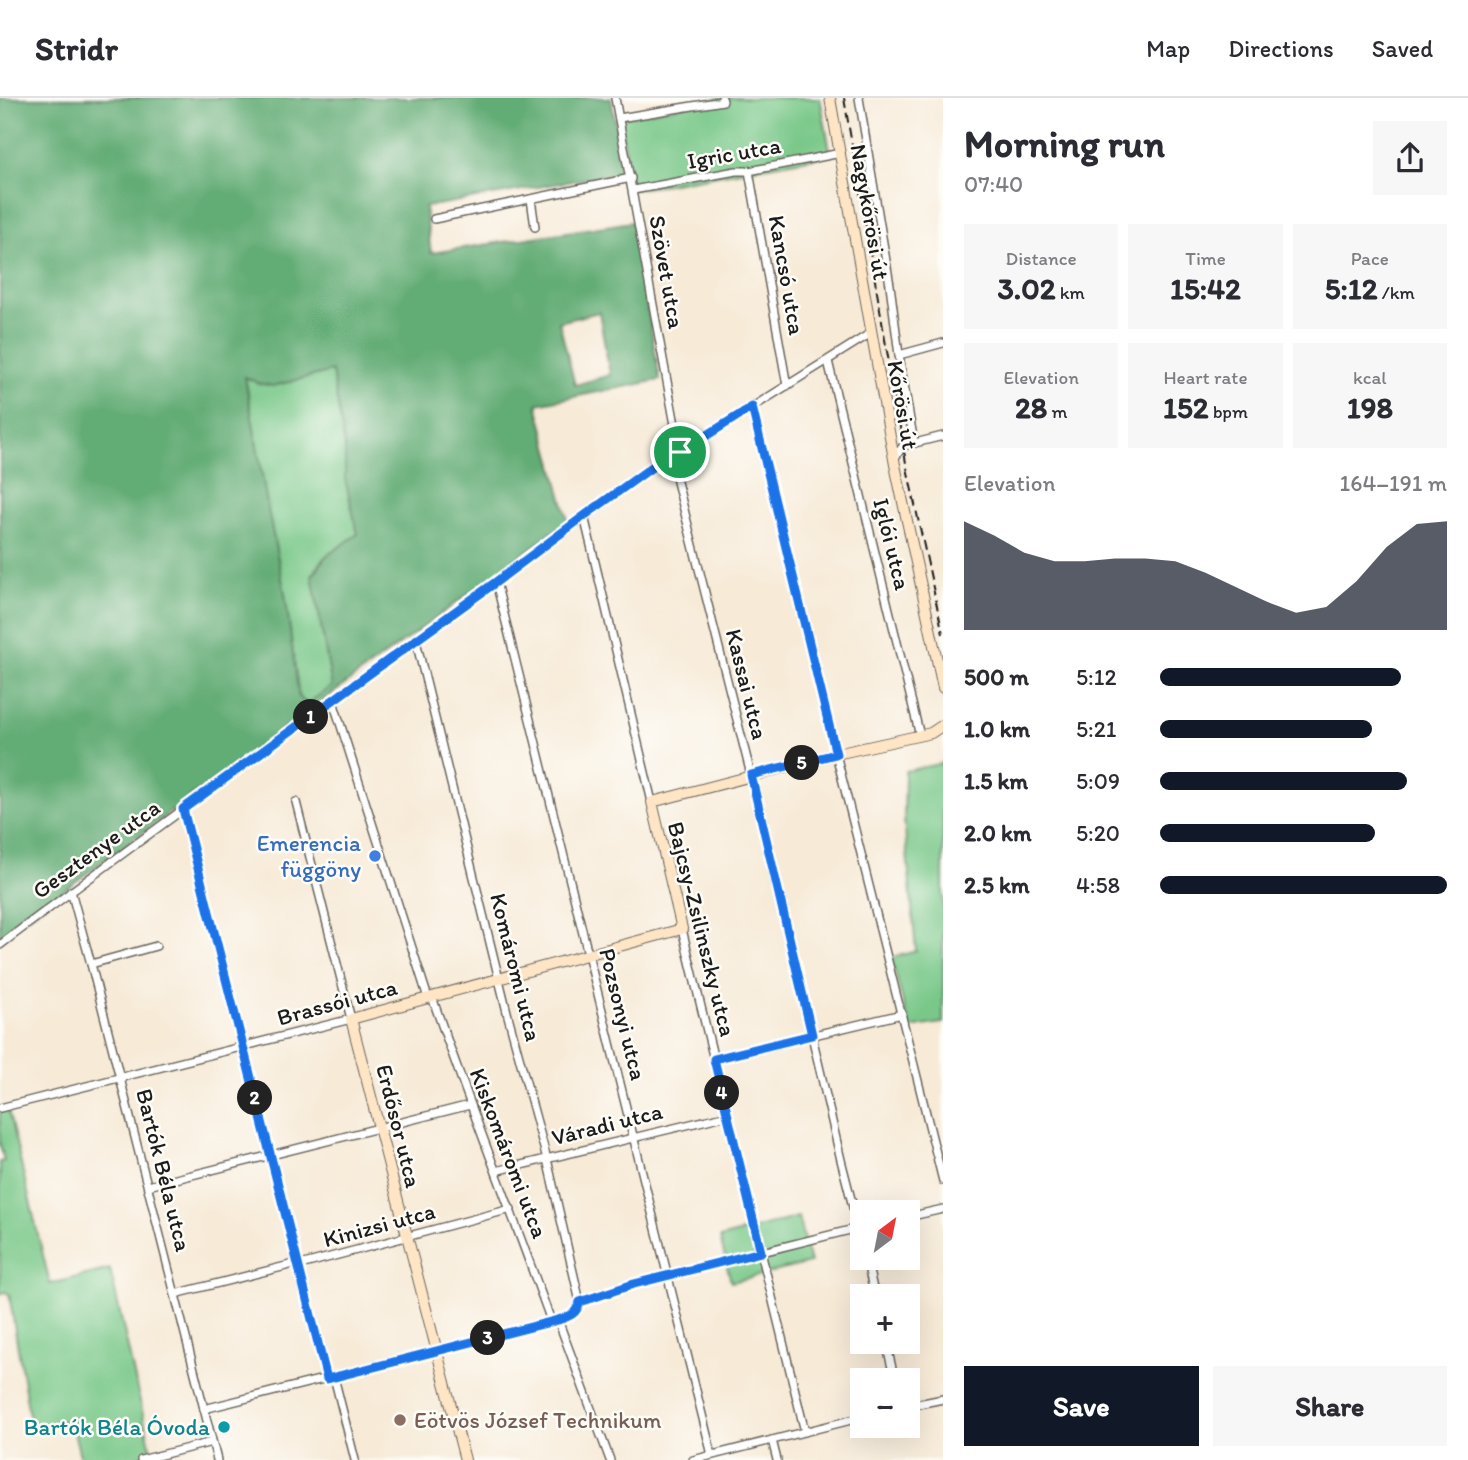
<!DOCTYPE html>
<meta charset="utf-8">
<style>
:root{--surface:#fff;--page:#f7f7f7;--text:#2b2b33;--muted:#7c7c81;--line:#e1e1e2;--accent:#111827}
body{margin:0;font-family:Itim,sans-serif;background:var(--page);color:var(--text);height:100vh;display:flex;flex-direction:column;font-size:26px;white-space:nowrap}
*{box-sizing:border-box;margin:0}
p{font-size:23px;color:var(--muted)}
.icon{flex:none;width:38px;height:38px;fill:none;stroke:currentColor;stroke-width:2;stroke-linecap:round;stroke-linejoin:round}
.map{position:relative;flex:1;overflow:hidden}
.side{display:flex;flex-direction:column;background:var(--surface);width:525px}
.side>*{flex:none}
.needle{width:46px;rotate:32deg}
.tools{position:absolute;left:850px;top:1102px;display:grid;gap:14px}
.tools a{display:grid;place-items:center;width:70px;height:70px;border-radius:0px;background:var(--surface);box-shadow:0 7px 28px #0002;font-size:35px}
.pin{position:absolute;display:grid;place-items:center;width:60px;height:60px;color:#fff;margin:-30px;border:4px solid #fff;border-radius:50%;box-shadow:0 2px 7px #0007}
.km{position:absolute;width:35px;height:35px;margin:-18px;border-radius:50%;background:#222;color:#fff;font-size:19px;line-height:35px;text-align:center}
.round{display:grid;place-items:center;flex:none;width:74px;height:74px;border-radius:0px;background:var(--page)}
.head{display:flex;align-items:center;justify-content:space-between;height:119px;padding:0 21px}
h1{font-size:38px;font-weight:700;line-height:52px}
.stats{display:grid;grid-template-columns:repeat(3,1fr);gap:10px;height:119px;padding:7px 21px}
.stats div{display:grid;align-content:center;border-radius:0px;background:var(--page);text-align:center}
.stats b{font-size:30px;font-weight:700}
.stats small{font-size:19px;font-weight:400}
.stats p{font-size:19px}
.chart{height:196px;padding:14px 21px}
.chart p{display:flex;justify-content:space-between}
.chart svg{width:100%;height:126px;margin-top:7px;fill:var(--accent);opacity:.7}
.cta{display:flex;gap:14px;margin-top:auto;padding:14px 21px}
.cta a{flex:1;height:80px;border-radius:0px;background:var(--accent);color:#fff;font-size:28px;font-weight:700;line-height:80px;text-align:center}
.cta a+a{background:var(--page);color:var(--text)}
ul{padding:0 21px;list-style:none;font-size:23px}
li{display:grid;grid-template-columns:112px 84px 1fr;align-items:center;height:52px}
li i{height:18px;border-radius:9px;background:var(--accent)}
header{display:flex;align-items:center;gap:42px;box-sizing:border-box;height:98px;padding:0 35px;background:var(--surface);border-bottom:2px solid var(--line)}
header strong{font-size:33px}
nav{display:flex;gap:38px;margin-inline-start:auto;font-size:24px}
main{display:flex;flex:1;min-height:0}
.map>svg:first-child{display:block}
</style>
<header>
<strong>Stridr</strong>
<nav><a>Map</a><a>Directions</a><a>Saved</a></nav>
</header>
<main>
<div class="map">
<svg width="943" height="1362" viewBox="0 0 943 1362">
<rect width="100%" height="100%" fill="#fdfcf7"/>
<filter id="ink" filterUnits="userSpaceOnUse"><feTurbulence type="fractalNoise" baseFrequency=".0143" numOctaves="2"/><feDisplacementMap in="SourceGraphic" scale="14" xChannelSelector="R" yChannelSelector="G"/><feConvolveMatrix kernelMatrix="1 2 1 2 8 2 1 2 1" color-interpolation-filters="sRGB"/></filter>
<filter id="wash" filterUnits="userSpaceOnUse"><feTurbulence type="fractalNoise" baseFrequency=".00686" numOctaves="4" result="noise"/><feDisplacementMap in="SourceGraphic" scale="28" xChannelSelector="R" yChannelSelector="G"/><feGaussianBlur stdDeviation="1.57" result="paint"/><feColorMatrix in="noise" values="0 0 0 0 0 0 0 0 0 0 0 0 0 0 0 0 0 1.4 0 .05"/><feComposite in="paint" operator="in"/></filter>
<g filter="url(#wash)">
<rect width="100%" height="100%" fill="#f7ead7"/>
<g fill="#79c889" stroke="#4a7252" stroke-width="2">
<path d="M722 0H820L831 57 633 92 619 20Z"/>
<path d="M332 273 345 350V381L358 436 325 459 312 477 332 589 308 606 299 600 285 496 268 412 245 278 258 285 273 288Z"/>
<path d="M943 665V925L910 930 891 860 916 853 904 721 905 673Z"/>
<path d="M8 1012 50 1186 110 1171 152 1356 127 1362H81L71 1322 31 1329 9 1196 5 1194 0 1196V1064L4 1063 0 1046V1013Z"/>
<path d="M798 1119 810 1165 731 1184 720 1140Z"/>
</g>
<path fill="#62ac75" stroke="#3f6448" stroke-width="2" fill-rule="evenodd" d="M0 0H611L624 74 425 109 431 155 632 124 660 282 537 306 568 423 0 839ZM599 214 610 277 575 287 559 224ZM332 273 345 350V381L358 436 325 459 316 474 312 477 332 588 308 605 299 600 285 496 268 412 245 279 258 285 273 288Z"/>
</g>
<g filter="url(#ink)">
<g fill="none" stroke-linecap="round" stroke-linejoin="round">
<g stroke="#69645d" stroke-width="10">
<g id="street">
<path d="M615 0 680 354"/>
<path d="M859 0 890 187 899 257 914 345"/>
<path d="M619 20 723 3 722 0"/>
<path d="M749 73 787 288"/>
<path d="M633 92 736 73H749L841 55"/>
<path d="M531 101 535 129"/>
<path d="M434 121 631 80"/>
<path d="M899 257 943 245"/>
<path d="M828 263 920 638"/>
<path d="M752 309 836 656 943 1083"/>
<path d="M671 360 751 677 841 1062 863 1148"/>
<path d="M894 361 903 348 943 338"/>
<path d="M584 418 652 704"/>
<path d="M496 484 712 1357"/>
<path d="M416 543 508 918 547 1061 580 1204"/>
<path d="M333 603 428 900"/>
<path d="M183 711 327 1281"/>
<path d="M71 793 91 866 217 1362"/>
<path d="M682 831 805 1334"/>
<path d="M0 847C159 727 321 611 483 494 544 449 605 403 666 359L671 360 871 235"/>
<path d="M91 866 156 848"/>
<path d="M432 899C470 1008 512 1115 551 1223"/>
<path d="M714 961 902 916"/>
<path d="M0 1010 351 921 296 704"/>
<path d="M496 1073 728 1017"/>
<path d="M148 1088 470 1007"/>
<path d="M908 1119 943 1111"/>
<path d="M866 1160 875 1199"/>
<path d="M175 1196 294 1166H304L511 1111"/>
<path d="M558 1222 610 1362"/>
<path d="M886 1244 895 1283"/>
<path d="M334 1279 355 1362"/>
<path d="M908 1308 943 1301"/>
<path d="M204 1311 558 1222C571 1218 576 1216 580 1204L634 1186 862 1129"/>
<path d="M772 1342 777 1362"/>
<path d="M141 1362 212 1344"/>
<path d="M693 1362 863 1319"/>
</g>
</g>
<g stroke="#69645d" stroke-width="12">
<g id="secondary">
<path d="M830 0 895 367 943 590"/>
<path d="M465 1362 351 921 682 831 652 704 836 656 931 635 943 627"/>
</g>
</g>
<use href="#street" stroke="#fff" stroke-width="7"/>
<use href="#secondary" stroke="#fee5c5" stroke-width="10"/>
<path stroke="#1c1c1c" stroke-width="2" stroke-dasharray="10 5" stroke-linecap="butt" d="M844 0 906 365 943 536"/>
</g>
</g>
<g fill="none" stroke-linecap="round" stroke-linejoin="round" filter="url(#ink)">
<g stroke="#fff" stroke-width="14">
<path id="route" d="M752 309 836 656 751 677 812 937 714 961 761 1154 634 1186 580 1204C576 1216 571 1218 558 1222L327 1281 183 711 496 484 584 418 666 359 671 360Z"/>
</g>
<use href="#route" stroke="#1a73e8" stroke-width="9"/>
</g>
<circle fill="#3f7fe0" stroke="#fdfcf7" stroke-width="2.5" cx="375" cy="758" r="7"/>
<circle fill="#8d6e63" stroke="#fdfcf7" stroke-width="2.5" cx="400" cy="1322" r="7"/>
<circle fill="#0f9aa8" stroke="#fdfcf7" stroke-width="2.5" cx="224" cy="1329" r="7"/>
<g text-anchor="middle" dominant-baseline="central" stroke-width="5" stroke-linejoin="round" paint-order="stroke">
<g font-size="23" fill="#1c1c1c" stroke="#fdfcf7">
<text transform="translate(734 55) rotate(-10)">Igric utca</text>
<text transform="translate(870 114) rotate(80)">Nagykőrösi út</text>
<text transform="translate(667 174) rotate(80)">Szövet utca</text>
<text transform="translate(787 177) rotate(80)">Kancsó utca</text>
<text transform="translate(903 307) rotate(80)">Kőrösi út</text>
<text transform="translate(892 446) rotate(76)">Iglói utca</text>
<text transform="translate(747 586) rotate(76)">Kassai utca</text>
<text transform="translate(96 751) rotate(-36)">Gesztenye utca</text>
<text transform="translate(702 831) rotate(76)">Bajcsy-Zsilinszky utca</text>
<text transform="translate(516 869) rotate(76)">Komáromi utca</text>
<text transform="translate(337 904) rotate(-15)">Brassói utca</text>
<text transform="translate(623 916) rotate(76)">Pozsonyi utca</text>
<text transform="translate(607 1026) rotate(-14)">Váradi utca</text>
<text transform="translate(399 1028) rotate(76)">Erdősor utca</text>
<text transform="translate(509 1055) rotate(69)">Kiskomáromi utca</text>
<text transform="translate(164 1072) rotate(76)">Bartók Béla utca</text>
<text transform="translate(379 1127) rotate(-15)">Kinizsi utca</text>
</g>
<g font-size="23" fill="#366cbe" stroke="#fdfcf7" text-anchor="end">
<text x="361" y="745">Emerencia<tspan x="361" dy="26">függöny</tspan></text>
</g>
<g font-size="23" fill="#785e54" stroke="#fdfcf7" text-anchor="start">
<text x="414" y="1322">Eötvös József Technikum</text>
</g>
<g font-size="23" fill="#0d838f" stroke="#fdfcf7" text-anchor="end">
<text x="210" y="1329">Bartók Béla Óvoda</text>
</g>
</g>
</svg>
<div class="tools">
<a><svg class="needle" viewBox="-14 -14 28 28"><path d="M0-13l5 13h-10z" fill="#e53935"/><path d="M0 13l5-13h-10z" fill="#7c7c81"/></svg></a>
<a>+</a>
<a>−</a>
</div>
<div class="pin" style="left:680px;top:354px;background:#1e9e55"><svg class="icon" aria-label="arrive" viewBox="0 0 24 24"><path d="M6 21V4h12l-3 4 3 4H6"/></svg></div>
<b class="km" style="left:311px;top:619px">1</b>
<b class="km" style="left:255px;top:1000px">2</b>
<b class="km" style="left:488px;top:1240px">3</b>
<b class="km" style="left:722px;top:995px">4</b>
<b class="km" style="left:802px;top:665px">5</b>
</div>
<section class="side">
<div class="head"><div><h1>Morning run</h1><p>07:40</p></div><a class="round"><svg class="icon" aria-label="share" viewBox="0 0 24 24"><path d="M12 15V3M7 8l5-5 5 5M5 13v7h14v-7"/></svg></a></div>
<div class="stats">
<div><p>Distance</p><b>3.02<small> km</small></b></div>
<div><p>Time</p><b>15:42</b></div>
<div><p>Pace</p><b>5:12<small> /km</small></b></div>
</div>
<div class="stats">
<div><p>Elevation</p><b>28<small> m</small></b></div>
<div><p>Heart rate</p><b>152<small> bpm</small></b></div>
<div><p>kcal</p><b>198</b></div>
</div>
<div class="chart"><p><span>Elevation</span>164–191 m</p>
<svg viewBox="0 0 160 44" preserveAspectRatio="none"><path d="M0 44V6L10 11L20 17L30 20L40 20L50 19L60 19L70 20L80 24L90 29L100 34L110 38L120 36L130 27L140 15L150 7L160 6V44z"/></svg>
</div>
<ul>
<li><b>500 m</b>5:12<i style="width:84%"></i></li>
<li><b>1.0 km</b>5:21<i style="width:74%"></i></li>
<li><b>1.5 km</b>5:09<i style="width:86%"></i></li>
<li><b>2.0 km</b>5:20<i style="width:75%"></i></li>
<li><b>2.5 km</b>4:58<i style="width:100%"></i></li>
</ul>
<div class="cta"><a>Save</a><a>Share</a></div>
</section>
</main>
